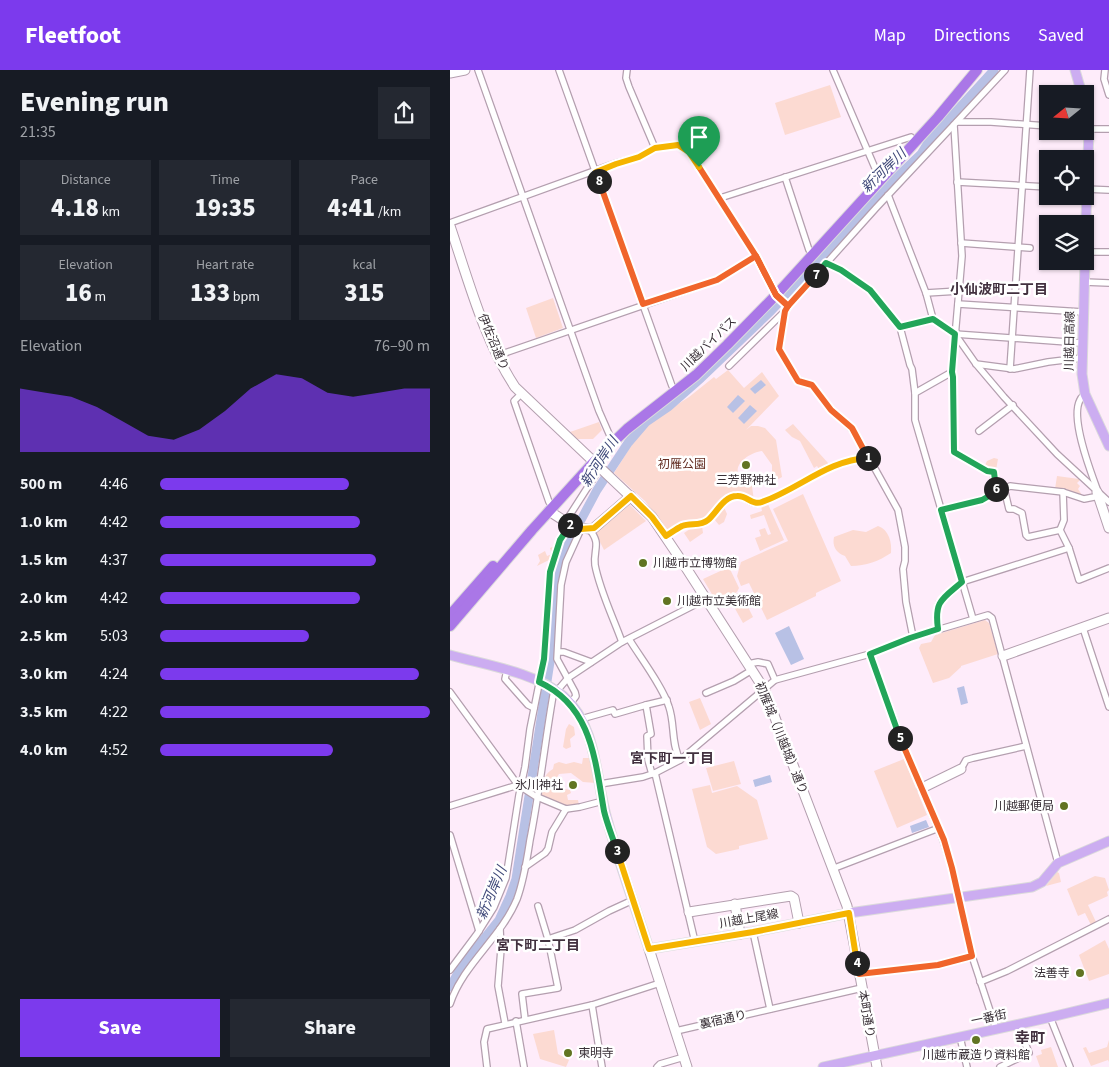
<!DOCTYPE html>
<meta charset="utf-8">
<style>
:root{--surface:#171b24;--page:#242831;--text:#f1f3f6;--muted:#9ea1a6;--accent:#7c3aed}
body{margin:0;font-family:"Source Sans 3","Noto Sans JP",sans-serif;background:var(--page);color:var(--text);height:100vh;display:flex;flex-direction:column;font-size:19px;white-space:nowrap}
*{box-sizing:border-box;margin:0}
p{font-size:16px;color:var(--muted)}
.icon{flex:none;width:28px;height:28px;fill:none;stroke:currentColor;stroke-width:2;stroke-linecap:round;stroke-linejoin:round}
.map{position:relative;flex:1;overflow:hidden}
.drawer{display:flex;flex-direction:column;background:var(--surface);width:450px}
.drawer>*{flex:none}
.needle{width:32px;rotate:252deg}
.tools{position:absolute;left:589px;top:15px;display:grid;gap:10px}
.tools a{display:grid;place-items:center;width:55px;height:55px;border-radius:0px;background:var(--surface);box-shadow:0 1px 4px #0004;font-size:25px}
.pin{position:absolute;display:grid;place-items:center;width:42px;height:42px;color:#fff;margin:-51px -21px;border-radius:50% 50% 50% 0;rotate:-45deg;box-shadow:0 0 5px #0007}
.pin .icon{rotate:45deg}
.km{position:absolute;width:25px;height:25px;margin:-12px;border-radius:50%;background:#222;color:#fff;font-size:14px;line-height:25px;text-align:center}
.round{display:grid;place-items:center;flex:none;width:52px;height:52px;border-radius:0px;background:var(--page)}
.headline{display:flex;align-items:center;justify-content:space-between;height:85px;padding:0 20px}
h1{font-size:28px;font-weight:800;line-height:38px}
.metrics{display:grid;grid-template-columns:repeat(3,1fr);gap:8px;height:85px;padding:5px 20px}
.metrics div{display:grid;align-content:center;border-radius:0px;background:var(--page);text-align:center}
.metrics b{font-size:25px;font-weight:800}
.metrics small{font-size:14px;font-weight:400}
.metrics p{font-size:14px}
.chart{height:140px;padding:10px 20px}
.chart p{display:flex;justify-content:space-between}
.chart svg{width:100%;height:90px;margin-top:5px;fill:var(--accent);opacity:.7}
.cta{display:flex;gap:10px;margin-top:auto;padding:10px 20px}
.cta a{flex:1;height:58px;border-radius:0px;background:var(--accent);color:#fff;font-size:20px;font-weight:800;line-height:58px;text-align:center}
.cta a+a{background:var(--page);color:var(--text)}
ul{padding:0 20px;list-style:none;font-size:16px}
li{display:grid;grid-template-columns:80px 60px 1fr;align-items:center;height:38px}
li i{height:12px;border-radius:6px;background:var(--accent)}
header{display:flex;align-items:center;gap:30px;box-sizing:border-box;height:70px;padding:0 25px;background:var(--accent);color:#fff}
header strong{font-size:24px}
nav{display:flex;gap:28px;margin-inline-start:auto;font-size:18px}
main{display:flex;flex:1;min-height:0}
.map>svg:first-child{display:block}
</style>
<header>
<strong>Fleetfoot</strong>
<nav><a>Map</a><a>Directions</a><a>Saved</a></nav>
</header>
<main>
<section class="drawer">
<div class="headline"><div><h1>Evening run</h1><p>21:35</p></div><a class="round"><svg class="icon" aria-label="share" viewBox="0 0 24 24"><path d="M12 15V3M7 8l5-5 5 5M5 13v7h14v-7"/></svg></a></div>
<div class="metrics">
<div><p>Distance</p><b>4.18<small> km</small></b></div>
<div><p>Time</p><b>19:35</b></div>
<div><p>Pace</p><b>4:41<small> /km</small></b></div>
</div>
<div class="metrics">
<div><p>Elevation</p><b>16<small> m</small></b></div>
<div><p>Heart rate</p><b>133<small> bpm</small></b></div>
<div><p>kcal</p><b>315</b></div>
</div>
<div class="chart"><p><span>Elevation</span>76–90 m</p>
<svg viewBox="0 0 160 44" preserveAspectRatio="none"><path d="M0 44V13L10 15L20 17L30 22L40 29L50 36L60 38L70 33L80 24L90 13L100 6L110 8L120 15L130 17L140 15L150 13L160 13V44z"/></svg>
</div>
<ul>
<li><b>500 m</b>4:46<i style="width:70%"></i></li>
<li><b>1.0 km</b>4:42<i style="width:74%"></i></li>
<li><b>1.5 km</b>4:37<i style="width:80%"></i></li>
<li><b>2.0 km</b>4:42<i style="width:74%"></i></li>
<li><b>2.5 km</b>5:03<i style="width:55%"></i></li>
<li><b>3.0 km</b>4:24<i style="width:96%"></i></li>
<li><b>3.5 km</b>4:22<i style="width:100%"></i></li>
<li><b>4.0 km</b>4:52<i style="width:64%"></i></li>
</ul>
<div class="cta"><a>Save</a><a>Share</a></div>
</section>
<div class="map">
<svg width="659" height="997" viewBox="0 0 659 997">
<rect width="100%" height="100%" fill="#feecfa"/>
<g fill="#fcdad2">
<path d="M380 15 391 47 335 65 325 33Z"/>
<path d="M103 228 113 258 86 268 76 238Z"/>
<path d="M278 300 294 318 312 302 329 326 296 360 301 356H308L315 358 326 370 332 407 318 415 317 414V408L322 403V395L312 381C302 382 285 392 288 403L299 405 301 407 296 412 302 416 304 431 296 426 285 424 256 448 251 451 231 454 219 462 195 431 164 403 191 360 202 351 239 327 264 307 266 309Z"/>
<path d="M149 352 152 360 143 369H127L120 362Z"/>
<path d="M343 354 378 393V395L370 401 367 396 364 398 350 371 342 367 335 360Z"/>
<path d="M544 388 548 389 546 400 534 397 537 391Z"/>
<path d="M607 406 629 409 630 410 627 413 630 416 628 419 632 425 605 419Z"/>
<path d="M353 424 391 511 366 523V526L317 550 299 513 291 516 287 506 291 492 338 471 323 439Z"/>
<path d="M317 432 334 470 310 481 305 468 311 466 309 460 315 458 318 465 321 464 314 445 301 449 300 445 312 441 311 436Z"/>
<path d="M179 434 196 451 154 480 145 462Z"/>
<path d="M274 437 277 444 274 452 269 455 264 449Z"/>
<path d="M252 456 253 463 240 472 234 463 243 457Z"/>
<path d="M428 456C439 460 442 472 441 483 429 491 416 496 401 496L395 486C386 483 382 476 384 467L403 460 416 462Z"/>
<path d="M107 475 101 489 87 496 90 491 88 485 95 481 97 486 102 484 100 478Z"/>
<path d="M279 497 289 518 287 522 281 526 288 523 292 525 303 547 293 553 283 535 278 534 277 527 266 531 253 509Z"/>
<path d="M535 550 539 553 548 584 511 596V597L499 608 483 613 469 578 471 574 481 572 485 565Z"/>
<path d="M250 628 261 654 250 660 239 632Z"/>
<path d="M119 654 124 657 125 665 120 669 121 677 116 679 113 677 116 659Z"/>
<path d="M133 688H139L146 713 133 712 121 703 109 704 105 711 110 718 120 720 121 723 117 725 118 730H128L129 735 119 737 93 727 91 725C92 715 93 704 103 699L104 694 109 692 116 694 124 692 132 694Z"/>
<path d="M454 689 477 745 447 758 424 701Z"/>
<path d="M284 691 291 714 263 721 256 698Z"/>
<path d="M260 715 262 723 287 716 307 730 318 769 289 776V779L266 784 257 777 242 719Z"/>
<path d="M607 802 609 803 611 812 596 816Z"/>
<path d="M645 806 655 808 659 820 657 822 658 826 638 835 646 852 641 855 635 843 628 846 617 819Z"/>
<path d="M655 870 659 879V904L639 911 629 885Z"/>
<path d="M104 960 108 984 119 990 116 997 90 989 83 964Z"/>
<path d="M659 970V992L658 990 641 996 633 978 636 977 639 983 657 977Z"/>
<path d="M601 977 608 997H590L586 986 592 984 591 980Z"/>
</g>
<g fill="#b8c1e5">
<path d="M311 310 316 315 305 324 300 319Z"/>
<path d="M288 325 295 331 283 343 277 337Z"/>
<path d="M300 335 307 341 294 354 288 348Z"/>
<path d="M339 556 354 589 341 595 325 563Z"/>
<path d="M514 616 518 633 511 635 507 618Z"/>
<path d="M320 705 322 712 305 717 303 710Z"/>
<path d="M476 750 479 757 462 763 460 756Z"/>
</g>
<g fill="none" stroke-linecap="round" stroke-linejoin="round">
<g stroke="#b8c1e5" stroke-width="1">
<path d="M500 308V318"/>
<path d="M500 379 501 364"/>
</g>
<path stroke="#b8c1e5" stroke-width="9" d="M0 917 12 896 49 850 60 826 66 809 102 579 104 552 103 533 109 491 147 420 178 373 196 352 218 337 251 308 321 241 392 165 422 131 471 84 479 71 544 0"/>
<g stroke="#b49faf" stroke-width="8">
<g id="street">
<path d="M28 0 149 341 160 366"/>
<path d="M109 0 222 316"/>
<path d="M177 0 176 8 179 17 205 78"/>
<path d="M383 0 428 105"/>
<path d="M655 0 654 9 659 25"/>
<path d="M507 52H541L598 56"/>
<path d="M504 55 512 186 502 302 465 323V350L523 549"/>
<path d="M636 59H659"/>
<path d="M335 107 359 180"/>
<path d="M507 112 598 117"/>
<path d="M635 119 659 120"/>
<path d="M438 125 476 223 483 249 505 264 526 294 554 327 607 384 659 432"/>
<path d="M270 128 461 67"/>
<path d="M0 153 166 93 189 87 205 78 228 75 239 82 306 186 326 225 338 236"/>
<path d="M511 173 580 178"/>
<path d="M635 182H659"/>
<path d="M376 193 391 200 420 220 450 257 483 249"/>
<path d="M634 212 659 213"/>
<path d="M476 223 509 221"/>
<path d="M508 234 633 242"/>
<path d="M450 257 460 295 462 299 465 323"/>
<path d="M505 264 631 273"/>
<path d="M46 286 267 210 306 186"/>
<path d="M526 294 564 299 598 292 631 288"/>
<path d="M279 296 335 241"/>
<path d="M560 299 580 0"/>
<path d="M502 302 503 307 504 382 537 401 543 402 546 422"/>
<path d="M71 324 64 331 65 334 99 432"/>
<path d="M635 324C633 326 631 327 630 330 620 348 640 400 647 419"/>
<path d="M529 361 563 335"/>
<path d="M419 388 402 359 381 340 362 315 348 311 329 279 335 241 338 236 426 138 555 0"/>
<path d="M554 418 559 439H564L572 443 576 465 578 467 610 460"/>
<path d="M613 422 614 450 610 460 619 478 629 510 659 498"/>
<path d="M491 440 531 430 560 416 613 422 634 429 649 426"/>
<path d="M116 451 150 398"/>
<path d="M139 459C152 474 143 479 145 495 150 521 163 547 172 572"/>
<path d="M216 466C222 462 228 457 236 455 243 454 251 455 258 450 267 443 273 427 286 426 296 425 301 436 311 433 317 431 323 427 328 425 358 410 385 390 419 388L448 440 455 477V491L453 499 456 532 463 567"/>
<path d="M633 558 659 637"/>
<path d="M488 559 487 541 489 533 512 512 619 478"/>
<path d="M179 569C190 587 213 617 219 637 225 654 221 674 230 690"/>
<path d="M108 582H114L141 592"/>
<path d="M420 584 453 674 493 770 502 798 522 886 546 959"/>
<path d="M298 594 308 592 318 594 325 610"/>
<path d="M57 600 55 609 78 635 84 638"/>
<path d="M0 622 68 715 85 726 116 739 130 737 153 731"/>
<path d="M106 622 118 608 172 572 256 529"/>
<path d="M256 623 284 611 302 600"/>
<path d="M120 634 126 626 125 622 107 589 111 515 116 492 131 459"/>
<path d="M196 635 217 630"/>
<path d="M131 649 163 640 165 644 196 635 201 664 197 666 198 690 202 704"/>
<path d="M511 699 516 690 523 688 576 676"/>
<path d="M205 703 245 872"/>
<path d="M150 714 193 707 205 703 230 690 325 610 420 584 460 568 538 545 542 548 608 793"/>
<path d="M0 736 68 715"/>
<path d="M0 765 29 861"/>
<path d="M75 797 95 783 98 779 102 762 116 739"/>
<path d="M382 799 489 758"/>
<path d="M88 836 98 869"/>
<path d="M50 859 51 879 48 916 55 953"/>
<path d="M303 862 320 939"/>
<path d="M0 900 27 864 44 837 56 808 69 725 75 697 80 659 94 589 100 502 110 470 121 454"/>
<path d="M409 904 488 895 522 886"/>
<path d="M530 912 557 901 659 849"/>
<path d="M0 934C13 894 51 868 67 829 74 810 77 789 80 770 90 720 95 670 104 620"/>
<path d="M142 935 152 997"/>
<path d="M600 947 620 997"/>
<path d="M75 949 72 924 108 918 98 869 125 860 159 841 183 830"/>
<path d="M66 951 74 997"/>
<path d="M226 961 412 918"/>
<path d="M510 967 517 997"/>
<path d="M37 997 34 972 37 959 142 935 210 913"/>
<path d="M207 997 210 994 234 987"/>
<path d="M550 997 579 983 568 955"/>
</g>
</g>
<g stroke="#b49faf" stroke-width="11">
<g id="secondary">
<path d="M0 3 15 0"/>
<path d="M0 156C18 209 34 270 65 317L202 447 231 490 314 619 397 836 427 997"/>
<path d="M647 422 659 458"/>
<path d="M99 441C112 449 127 462 144 458L181 426"/>
<path d="M553 586 659 548"/>
<path d="M472 718 511 699"/>
<path d="M285 834 290 864"/>
<path d="M239 842 341 826 344 828 349 853"/>
<path d="M199 879 237 997"/>
</g>
</g>
<g stroke="#dbdadb" stroke-width="11">
<g id="primary">
<path d="M625 0 632 24"/>
<path d="M635 36 639 59 635 178"/>
<path d="M635 191 632 304 635 324 659 376"/>
<path d="M0 585C35 595 85 602 113 626 148 656 145 709 157 749 169 793 185 836 199 879L303 862 399 843 582 817 592 812 608 793 659 771"/>
<path d="M373 997 597 948 659 933"/>
</g>
</g>
<g stroke="#dbdadb" stroke-width="12">
<g id="highway">
<path d="M0 545 43 496"/>
<path d="M0 556 82 460 151 384 177 359 246 305 277 275 326 225 488 47 527 0"/>
</g>
</g>
<use href="#street" stroke="#fff" stroke-width="5.5"/>
<use href="#secondary" stroke="#fff" stroke-width="9"/>
<use href="#primary" stroke="#ccadf1" stroke-width="9"/>
<use href="#highway" stroke="#aa77e7" stroke-width="10"/>
</g>
<g fill="none" stroke-linecap="round" stroke-linejoin="round">
<g stroke="#fff" stroke-width="10">
<path id="split-1" d="M249 97 306 186 326 225 338 236 335 241 329 279 348 311 362 315 381 340 402 358 418 388"/>
</g>
<g stroke="#fff" stroke-width="10">
<path id="split-2" d="M120 455 121 454 131 459 144 458 181 426 202 447 216 466C221 463 226 459 232 456 241 453 251 456 258 450 267 442 274 426 287 426 297 425 302 436 312 432 349 419 378 390 418 388"/>
</g>
<g stroke="#fff" stroke-width="10">
<path id="split-3" d="M120 455 110 470 100 502 94 589 89 612C142 636 145 690 154 741 157 754 163 768 167 781"/>
</g>
<g stroke="#fff" stroke-width="10">
<path id="split-4" d="M167 781 199 879 303 862 399 843 407 893"/>
</g>
<g stroke="#fff" stroke-width="10">
<path id="split-5" d="M407 893 409 904 488 895 522 886 502 798 494 770 450 668"/>
</g>
<g stroke="#fff" stroke-width="10">
<path id="split-6" d="M450 668 420 584 460 568 488 559C484 531 492 529 512 512L491 440 532 430 546 422V419"/>
</g>
<g stroke="#fff" stroke-width="10">
<path id="split-7" d="M366 205 376 193 391 200 420 220 450 257 483 249 505 264 502 302 503 307 504 382 537 401 544 402 546 419"/>
</g>
<g stroke="#fff" stroke-width="10">
<path id="split-8" d="M149 111 193 234 267 210 306 186 326 225 338 236 366 205"/>
</g>
<g stroke="#fff" stroke-width="10">
<path id="split-9" d="M149 111 146 102 166 94 189 87 205 78 228 75 239 82 249 97"/>
</g>
<use href="#split-1" stroke="#f0652b" stroke-width="6"/>
<use href="#split-2" stroke="#f5b400" stroke-width="6"/>
<use href="#split-3" stroke="#22a559" stroke-width="6"/>
<use href="#split-4" stroke="#f5b400" stroke-width="6"/>
<use href="#split-5" stroke="#f0652b" stroke-width="6"/>
<use href="#split-6" stroke="#22a559" stroke-width="6"/>
<use href="#split-7" stroke="#22a559" stroke-width="6"/>
<use href="#split-8" stroke="#f0652b" stroke-width="6"/>
<use href="#split-9" stroke="#f5b400" stroke-width="6"/>
</g>
<g fill="#617422" stroke="#fff" stroke-width="2">
<circle cx="296" cy="395" r="5"/>
<circle cx="193" cy="493" r="5"/>
<circle cx="217" cy="531" r="5"/>
<circle cx="123" cy="715" r="5"/>
<circle cx="614" cy="736" r="5"/>
<circle cx="630" cy="903" r="5"/>
<circle cx="526" cy="970" r="5"/>
<circle cx="118" cy="983" r="5"/>
</g>
<g text-anchor="middle" dominant-baseline="central" stroke-width="5" stroke-linejoin="round" paint-order="stroke">
<g font-size="12" fill="#382f36" stroke="#fff">
<text transform="translate(620 271) rotate(-89)">川越日高線</text>
<text transform="translate(43 272) rotate(67)">伊佐沼通り</text>
<text transform="translate(259 274) rotate(-44)">川越バイパス</text>
<text transform="translate(331 668) rotate(68)">初雁城（川越城）通り</text>
<text transform="translate(299 849) rotate(-10)">川越上尾線</text>
<text transform="translate(416 944) rotate(80)">本町通り</text>
<text transform="translate(539 948) rotate(-12)">一番街</text>
<text transform="translate(273 950) rotate(-13)">裏宿通り</text>
</g>
<g font-size="12" fill="#622c21" stroke="#fff">
<text x="232" y="394">初雁公園</text>
</g>
<g font-size="12" fill="#382f36" stroke="#fff" text-anchor="start">
<text x="296" y="410" text-anchor="middle">三芳野神社</text>
<text x="203" y="493">川越市立博物館</text>
<text x="227" y="531">川越市立美術館</text>
<text x="113" y="715" text-anchor="end">氷川神社</text>
<text x="604" y="736" text-anchor="end">川越郵便局</text>
<text x="620" y="903" text-anchor="end">法善寺</text>
<text x="128" y="983">東明寺</text>
<text x="526" y="985" text-anchor="middle">川越市蔵造り資料館</text>
</g>
<g font-size="14" font-style="italic" fill="#3f4979" stroke="#fff">
<text transform="translate(434 101) rotate(-44)">新河岸川</text>
<text transform="translate(150 392) rotate(-57)">新河岸川</text>
<text transform="translate(42 823) rotate(-67)">新河岸川</text>
</g>
<g font-size="14" font-weight="bold" fill="#42313f" stroke="#fff">
<text x="549" y="220">小仙波町二丁目</text>
<text x="222" y="689">宮下町一丁目</text>
<text x="88" y="876">宮下町二丁目</text>
</g>
<g font-size="15" font-weight="bold" fill="#42313f" stroke="#fff">
<text x="580" y="968">幸町</text>
</g>
</g>
</svg>
<div class="tools">
<a><svg class="needle" viewBox="-14 -14 28 28"><path d="M0-13l5 13h-10z" fill="#e53935"/><path d="M0 13l5-13h-10z" fill="#9ea1a6"/></svg></a>
<a><svg class="icon" aria-label="locate" viewBox="0 0 24 24"><circle cx="12" cy="12" r="6"/><path d="M12 2v4M12 18v4M2 12h4M18 12h4"/></svg></a>
<a><svg class="icon" aria-label="layers" viewBox="0 0 24 24"><path d="M12 4l9 5-9 5-9-5zM3 14l9 5 9-5"/></svg></a>
</div>
<div class="pin" style="left:249px;top:97px;background:#1e9e55"><svg class="icon" aria-label="arrive" viewBox="0 0 24 24"><path d="M6 21V4h12l-3 4 3 4H6"/></svg></div>
<b class="km" style="left:418px;top:388px">1</b>
<b class="km" style="left:120px;top:455px">2</b>
<b class="km" style="left:167px;top:781px">3</b>
<b class="km" style="left:407px;top:893px">4</b>
<b class="km" style="left:450px;top:668px">5</b>
<b class="km" style="left:546px;top:419px">6</b>
<b class="km" style="left:366px;top:205px">7</b>
<b class="km" style="left:149px;top:111px">8</b>
</div>
</main>
